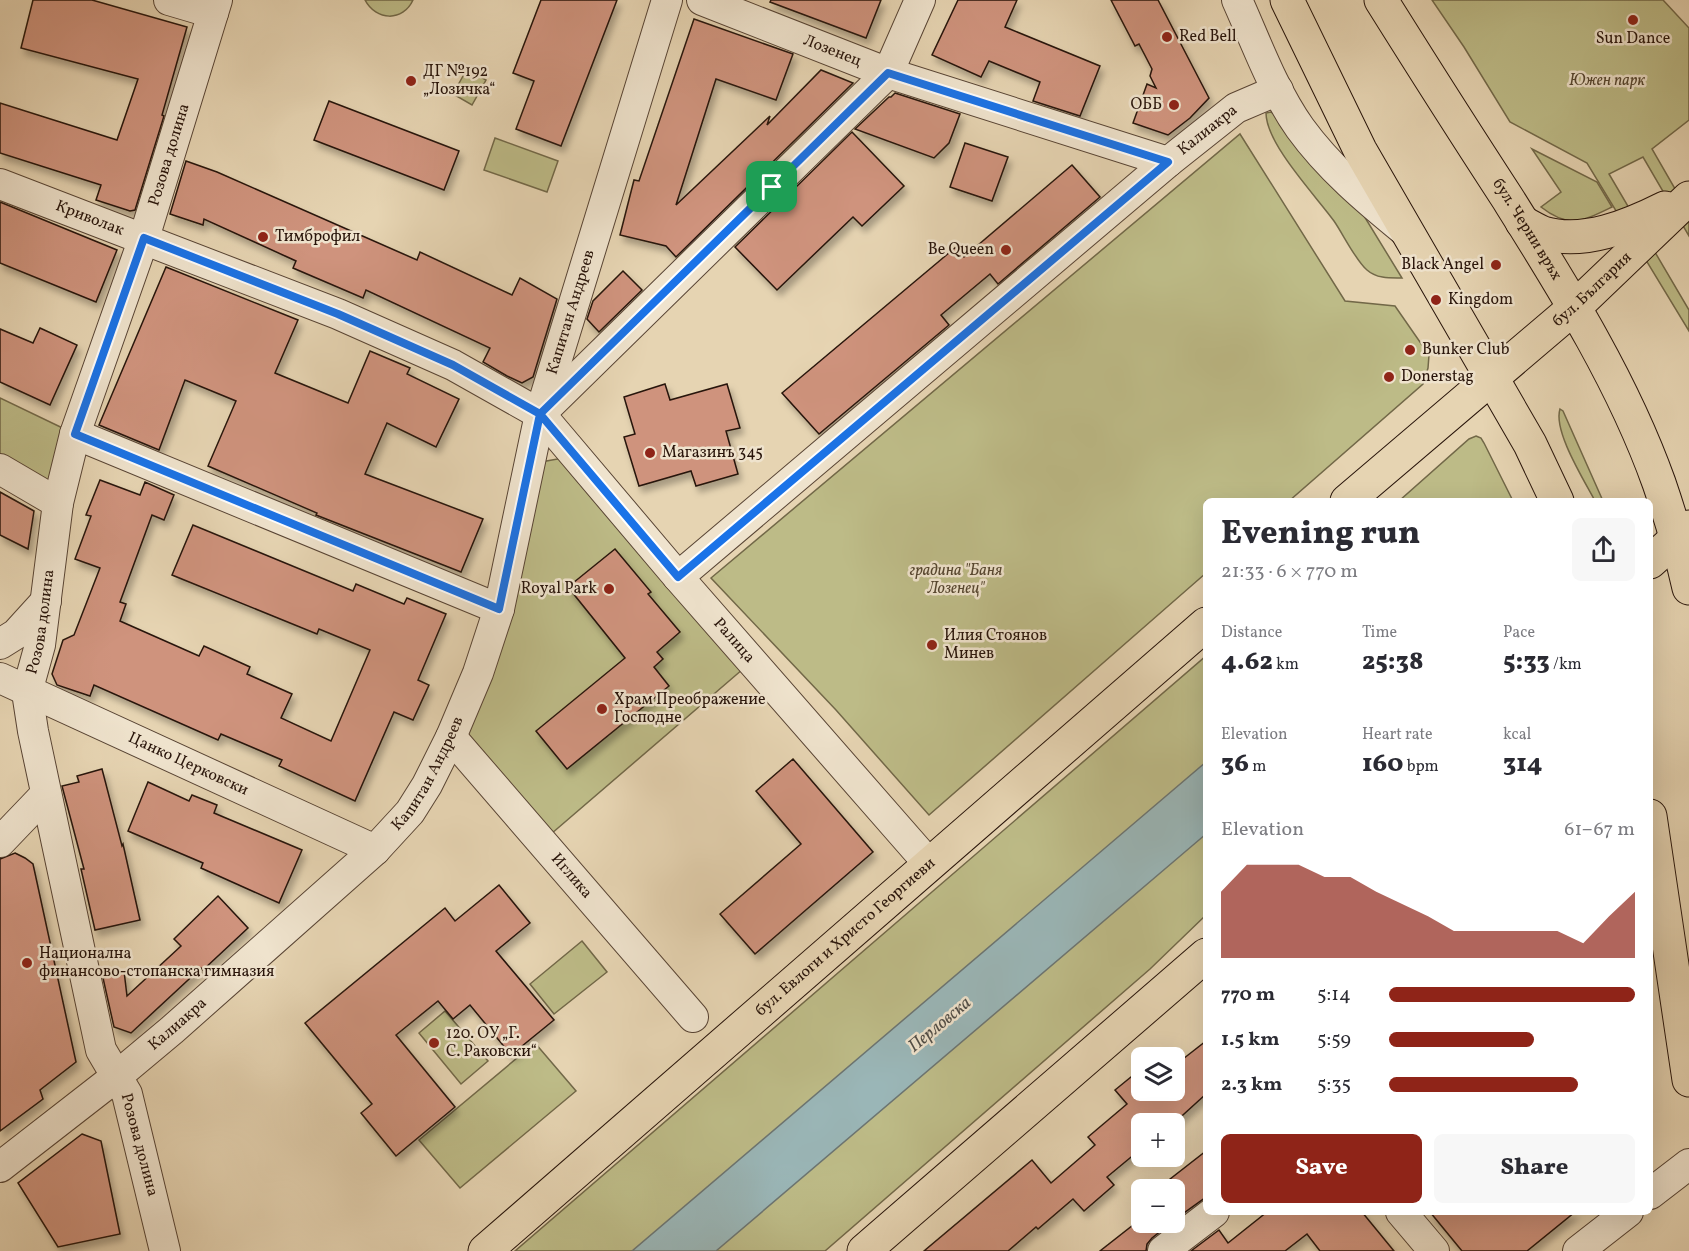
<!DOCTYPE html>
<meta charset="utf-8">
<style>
:root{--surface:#fff;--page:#f7f7f7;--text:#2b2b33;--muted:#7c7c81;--accent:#8f2418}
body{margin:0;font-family:Vollkorn,serif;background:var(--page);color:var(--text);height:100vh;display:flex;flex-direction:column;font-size:22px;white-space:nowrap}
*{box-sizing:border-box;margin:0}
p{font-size:20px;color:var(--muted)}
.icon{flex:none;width:33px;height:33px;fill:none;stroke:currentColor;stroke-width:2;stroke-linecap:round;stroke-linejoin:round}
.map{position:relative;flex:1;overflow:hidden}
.side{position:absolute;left:1203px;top:498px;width:450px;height:717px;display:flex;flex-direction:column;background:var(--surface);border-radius:9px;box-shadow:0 6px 24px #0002}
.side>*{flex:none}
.controls{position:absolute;left:1131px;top:1047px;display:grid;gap:12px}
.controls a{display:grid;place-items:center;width:54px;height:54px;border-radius:9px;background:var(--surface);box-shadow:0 6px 24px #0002;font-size:30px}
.pin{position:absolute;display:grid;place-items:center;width:51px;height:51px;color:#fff;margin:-26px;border-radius:12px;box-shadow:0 3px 9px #0006}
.round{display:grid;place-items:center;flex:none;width:63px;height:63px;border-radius:9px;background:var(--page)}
.head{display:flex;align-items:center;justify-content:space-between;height:102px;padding:0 18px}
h1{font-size:33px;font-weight:800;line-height:45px}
.stats{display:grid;grid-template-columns:repeat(3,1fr);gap:9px;height:102px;padding:6px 18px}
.stats div{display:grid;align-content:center}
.stats b{font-size:26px;font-weight:800}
.stats small{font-size:16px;font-weight:400}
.stats p{font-size:16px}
.chart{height:168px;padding:12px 18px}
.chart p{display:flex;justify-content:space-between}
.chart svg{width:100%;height:108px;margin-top:6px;fill:var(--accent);opacity:.7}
.primary-button{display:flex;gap:12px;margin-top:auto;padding:12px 18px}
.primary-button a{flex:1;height:69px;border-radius:9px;background:var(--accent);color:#fff;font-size:24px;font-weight:800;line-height:69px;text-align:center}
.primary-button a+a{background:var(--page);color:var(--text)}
ul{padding:0 18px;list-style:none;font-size:20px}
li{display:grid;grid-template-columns:96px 72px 1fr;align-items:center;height:45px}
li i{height:15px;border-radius:8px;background:var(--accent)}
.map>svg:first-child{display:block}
</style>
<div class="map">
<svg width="1689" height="1251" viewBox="0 0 1689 1251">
<defs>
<filter id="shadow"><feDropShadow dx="3.5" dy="6" stdDeviation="3" flood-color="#0004"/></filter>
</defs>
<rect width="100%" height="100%" fill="#e6d4b2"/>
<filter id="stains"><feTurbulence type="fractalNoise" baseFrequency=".00333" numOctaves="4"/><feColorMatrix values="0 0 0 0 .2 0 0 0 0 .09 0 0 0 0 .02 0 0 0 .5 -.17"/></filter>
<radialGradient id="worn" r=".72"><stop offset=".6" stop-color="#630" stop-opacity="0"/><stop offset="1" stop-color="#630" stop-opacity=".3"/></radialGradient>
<g fill="#bdbb87" stroke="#726848" stroke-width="1.5">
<path d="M365 0H413C403 22 376 21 365 0Z"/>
<path d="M1432 0H1663L1689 28V120L1652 149 1689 213V236L1643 157 1609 174 1689 310V331L1587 163 1510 122 1464 47Z"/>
<path d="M467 69 486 80 472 105 453 94Z"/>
<path d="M1271 112 1278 116 1361 211 1402 278C1391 278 1377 279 1367 270 1356 261 1343 234 1334 221 1316 196 1266 144 1266 113Z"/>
<path d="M1240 134 1345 301 1395 306 1429 355 1428 368 1423 384 1289 501H1206V573L929 815 836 710 711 578Z"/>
<path d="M495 138 558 161 547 192 484 170Z"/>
<path d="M1532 149 1597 182 1612 207C1583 221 1569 229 1541 207L1561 192Z"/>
<path d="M0 398 75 434 58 503 0 469Z"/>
<path d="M1560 409 1563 411 1603 501H1595C1584 480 1553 431 1560 409Z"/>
<path d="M1476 436 1481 438 1484 443 1513 501H1399L1469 439Z"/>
<path d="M563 458 743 669 551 834 464 729 541 462Z"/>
<path d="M1206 656V915L1150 969 825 1251H515Z"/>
<path d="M582 941 607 972 554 1014 530 984Z"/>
<path d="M445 1011 488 1061 461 1084 419 1033Z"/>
<path d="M535 1043 576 1091 460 1188 419 1140Z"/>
</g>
<path fill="#9ab6b7" stroke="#6c7572" stroke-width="1.5" d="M1206 762V834L716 1251H632Z"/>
<g fill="#cf937d" stroke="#28140a" stroke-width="1.5" filter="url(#shadow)">
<path d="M33 0H92L187 27 162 115 164 116 135 210 130 211 96 200 101 185 0 153V103L117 140 138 79 21 48Z"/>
<path d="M541 0H617L561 146 516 129 534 81 513 73Z"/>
<path d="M771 0H881L866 38 770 2Z"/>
<path d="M958 0H1017L1005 27 1100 66 1080 116 1033 101 1040 82 989 61 981 77 932 55Z"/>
<path d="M1111 0H1158L1209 98 1190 118 1168 135 1133 123 1147 84 1156 88 1150 76 1152 69 1139 44 1135 46Z"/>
<path d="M694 19 793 54 776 100 716 79 676 205 770 116 767 125 821 70 853 83 676 257 666 246 620 235 634 180 639 181Z"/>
<path d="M895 93 960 114 949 143 934 158 855 129 889 97H891Z"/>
<path d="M329 101 459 151 444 190 314 140Z"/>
<path d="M852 132 904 186 862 226 853 217 777 290 735 247Z"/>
<path d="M965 143 1008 157 992 201 950 187Z"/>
<path d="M186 161 217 172 417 260 420 252 512 295 520 278 557 299 533 377 522 383 507 376 483 362 490 348 366 290 363 298 293 268 296 261 204 219 203 225 170 214Z"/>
<path d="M1072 165 1100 197 998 284 990 274 941 315 949 325 819 434 782 393 956 247 964 257Z"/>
<path d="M0 202 117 250 96 302 0 263Z"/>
<path d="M166 267 298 320 275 373 348 403 370 351 410 368 407 374 459 399 436 447 387 423 365 474 483 519 461 572 316 515 317 513 208 466 236 401 185 380 159 450 99 425Z"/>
<path d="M623 271 642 290 599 332 587 319 593 301Z"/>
<path d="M40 328 77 345 50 405 0 382V329L33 343Z"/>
<path d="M665 384 670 400 727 384 740 428 726 431 738 474 696 486 691 471 639 486 624 437 635 434 624 397Z"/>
<path d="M100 480 140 495 145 482 174 495 164 520 152 515 120 602 126 604 120 621 199 656 204 646 250 667 247 674 292 694 281 718 331 741 370 650 319 629 317 634 172 575 193 525 353 591 356 584 404 604 407 598 446 614 418 680 429 685 413 720 394 712 355 801 279 766 282 760 221 734 218 740 94 685 90 696 57 685 52 674 63 640 74 635 100 568 75 559 91 516 86 515Z"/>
<path d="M0 492 34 511 28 549 0 535Z"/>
<path d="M615 549 651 592 648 594 680 632 657 652 663 659 654 667 669 686 567 769 536 731 625 658 568 587Z"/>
<path d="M793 759 873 852 755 954 720 914 801 844 756 791Z"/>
<path d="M102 769 122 846 123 844 140 920 95 930 81 869H84L62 786 79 782 77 776Z"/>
<path d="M148 782 189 801 192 795 217 805 214 813 302 850 279 903 201 868 203 863 128 831Z"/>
<path d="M15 853 25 858 33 864 76 1062 40 1090 43 1099 0 1131V859Z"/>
<path d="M499 885 530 923 496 951 554 1020 511 1055 470 1005 453 1019 438 1001 396 1035 455 1107 396 1156 361 1113 372 1104 305 1023 445 908 455 921Z"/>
<path d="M218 896 248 928 203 970 201 968 131 1033 114 1027 103 978 124 971 127 996 181 946 174 939Z"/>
<path d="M1206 1041V1094L1173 1124H1142V1148L1107 1177 1114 1185 1084 1211 1073 1199 1038 1229 1036 1227 1008 1251H924L1032 1160 1051 1183 1095 1145 1088 1137 1127 1104 1115 1090 1142 1068V1092L1144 1090H1174V1066Z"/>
<path d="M82 1134 101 1141 120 1234 58 1247 18 1183Z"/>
<path d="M1206 1151V1197L1174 1220V1192L1178 1190H1156Z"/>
<path d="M1267 1212H1362L1394 1251H1320L1307 1234 1285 1251H1191L1219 1230 1228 1243Z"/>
<path d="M1430 1212H1575L1527 1251H1462Z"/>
<path d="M1142 1218V1222H1172L1152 1238 1147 1244 1146 1251H1100Z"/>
</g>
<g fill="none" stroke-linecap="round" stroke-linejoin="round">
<g stroke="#584434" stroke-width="32">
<g id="minor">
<path d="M169 0 213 13"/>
<path id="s1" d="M702 0 888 73 1168 162"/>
<path d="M1237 0C1256 42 1273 90 1300 128 1329 168 1367 200 1405 231"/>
<path id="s2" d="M0 184 338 314 453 365 540 414 678 577 930 865"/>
<path d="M542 412 888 73 920 0"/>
<path d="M75 434 499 609"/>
<path d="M0 469 58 503"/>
<path id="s3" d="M678 577 1168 162 1236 108 1278 90"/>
<path d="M0 644 16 634 46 601"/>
<path id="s4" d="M0 678 375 850"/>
<path id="s5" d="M451 737 693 1017"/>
<path d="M0 842 46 794"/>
<path id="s6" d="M0 1167 117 1076 172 1030 375 850 410 812 427 785 451 737 478 673 499 609 540 414 667 0"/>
<path d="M1650 1194 1689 1164"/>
<path d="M1401 1212 1434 1251"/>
<path id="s7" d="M165 1251 127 1094 101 1050 33 731 27 692 40 645 58 503 75 434 144 238 217 0"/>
<path d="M1163 1251 1214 1212"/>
<path d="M1578 1251 1628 1212"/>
</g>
</g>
<g stroke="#28140a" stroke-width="35">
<g id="major">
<path d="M1287 0 1360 150 1530 444 1557 501"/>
<path id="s8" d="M1381 0C1423 67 1465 133 1508 199 1565 290 1623 382 1659 483 1671 518 1681 552 1689 588"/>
<path d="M1522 222C1529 226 1536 230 1543 233 1584 245 1629 226 1665 208"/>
<path id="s9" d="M1347 501 1575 307 1689 198"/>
<path d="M1650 562 1689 527"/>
<path d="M1650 816 1689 1080"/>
<path id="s10" d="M485 1251 1206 624"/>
<path d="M864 1251 1206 955"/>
</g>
</g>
<use href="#minor" stroke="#efe3cd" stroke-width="30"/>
<use href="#major" stroke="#e6d4b2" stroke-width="33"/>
</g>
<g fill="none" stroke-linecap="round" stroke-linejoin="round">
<g stroke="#fff" stroke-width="12">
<path id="route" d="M772 187 540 414 453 365 338 314 144 238 75 434 499 609 540 414 678 577 1168 162 888 73 772 187"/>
</g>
<use href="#route" stroke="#1a73e8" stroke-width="8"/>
</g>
<g fill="#8f2418" stroke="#efe3cd" stroke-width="2">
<circle cx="1633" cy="20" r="6"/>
<circle cx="1167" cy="37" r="6"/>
<circle cx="411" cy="81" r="6"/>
<circle cx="1174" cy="105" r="6"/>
<circle cx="263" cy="237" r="6"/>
<circle cx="1006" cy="250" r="6"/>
<circle cx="1496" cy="265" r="6"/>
<circle cx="1436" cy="300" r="6"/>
<circle cx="1410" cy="350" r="6"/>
<circle cx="1389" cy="377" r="6"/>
<circle cx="650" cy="453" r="6"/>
<circle cx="609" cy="589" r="6"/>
<circle cx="932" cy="645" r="6"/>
<circle cx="602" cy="709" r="6"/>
<circle cx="27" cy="963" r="6"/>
<circle cx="434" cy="1043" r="6"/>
</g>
<g text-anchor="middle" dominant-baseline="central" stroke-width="5" stroke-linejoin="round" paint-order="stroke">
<g font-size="16" fill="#28140a" stroke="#efe3cd" text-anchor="start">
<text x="1179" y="37">Red Bell</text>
<text x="1633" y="39" text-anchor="middle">Sun Dance</text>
<text x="423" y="72">ДГ №192<tspan x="423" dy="18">„Лозичка“</tspan></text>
<text x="1162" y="105" text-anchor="end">ОББ</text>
<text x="275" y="237">Тимброфил</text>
<text x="994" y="250" text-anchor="end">Be Queen</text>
<text x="1484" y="265" text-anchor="end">Black Angel</text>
<text x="1448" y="300">Kingdom</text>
<text x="1422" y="350">Bunker Club</text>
<text x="1401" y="377">Donerstag</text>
<text x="662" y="453">Магазинъ 345</text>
<text x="597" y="589" text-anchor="end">Royal Park</text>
<text x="944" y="636">Илия Стоянов<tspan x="944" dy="18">Минев</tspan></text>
<text x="614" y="700">Храм Преображение<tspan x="614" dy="18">Господне</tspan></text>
<text x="39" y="954">Национална<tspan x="39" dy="18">финансово-стопанска гимназия</tspan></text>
<text x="446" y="1034">120. ОУ „Г.<tspan x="446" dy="18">С. Раковски“</tspan></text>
</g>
<g font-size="16" fill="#28140a" stroke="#efe3cd">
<text stroke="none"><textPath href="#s1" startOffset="140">Лозенец</textPath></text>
<text stroke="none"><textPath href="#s3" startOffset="693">Калиакра</textPath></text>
<text stroke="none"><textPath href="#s7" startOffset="1136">Розова долина</textPath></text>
<text stroke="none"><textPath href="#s2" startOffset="96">Криволак</textPath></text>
<text stroke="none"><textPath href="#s8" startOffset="272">бул. Черни връх</textPath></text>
<text stroke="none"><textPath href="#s9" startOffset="324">бул. България</textPath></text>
<text stroke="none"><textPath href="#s6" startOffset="1071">Капитан Андреев</textPath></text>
<text stroke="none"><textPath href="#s7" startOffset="650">Розова долина</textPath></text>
<text stroke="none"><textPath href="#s2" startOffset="886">Ралица</textPath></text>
<text stroke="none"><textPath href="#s4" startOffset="207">Цанко Церковски</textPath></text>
<text stroke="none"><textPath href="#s6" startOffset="585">Капитан Андреев</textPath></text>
<text stroke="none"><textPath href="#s5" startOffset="184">Иглика</textPath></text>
<text stroke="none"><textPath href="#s10" startOffset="478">бул. Евлоги и Христо Георгиеви</textPath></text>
<text stroke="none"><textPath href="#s6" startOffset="228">Калиакра</textPath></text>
<text transform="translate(139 1145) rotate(75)">Розова долина</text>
</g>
<g font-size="16" font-style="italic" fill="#554630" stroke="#efe3cd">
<text x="1607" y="81">Южен парк</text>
<text x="956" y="571">градина "Баня<tspan x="956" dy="18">Лозенец"</tspan></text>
</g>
<g font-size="18" font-style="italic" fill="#504d47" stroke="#efe3cd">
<text transform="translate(940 1025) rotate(-40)">Перловска</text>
</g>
</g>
<rect width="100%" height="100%" filter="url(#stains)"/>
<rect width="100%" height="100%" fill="url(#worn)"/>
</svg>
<div class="controls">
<a><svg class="icon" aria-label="layers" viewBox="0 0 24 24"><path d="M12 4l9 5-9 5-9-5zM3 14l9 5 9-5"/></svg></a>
<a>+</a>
<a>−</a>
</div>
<div class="pin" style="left:772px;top:187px;background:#1e9e55"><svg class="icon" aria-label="arrive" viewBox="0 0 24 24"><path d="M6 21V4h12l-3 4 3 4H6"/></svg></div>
<section class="side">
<div class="head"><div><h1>Evening run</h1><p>21:33 · 6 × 770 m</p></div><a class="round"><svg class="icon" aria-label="share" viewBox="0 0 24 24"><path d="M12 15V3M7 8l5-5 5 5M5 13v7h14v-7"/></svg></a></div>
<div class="stats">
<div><p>Distance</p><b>4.62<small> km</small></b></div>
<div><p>Time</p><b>25:38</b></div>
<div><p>Pace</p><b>5:33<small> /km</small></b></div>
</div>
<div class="stats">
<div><p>Elevation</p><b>36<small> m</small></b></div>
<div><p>Heart rate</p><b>160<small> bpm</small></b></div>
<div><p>kcal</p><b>314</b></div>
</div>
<div class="chart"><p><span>Elevation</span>61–67 m</p>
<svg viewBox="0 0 160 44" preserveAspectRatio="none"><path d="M0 44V17L10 6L20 6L30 6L40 11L50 11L60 17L70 22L80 27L90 33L100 33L110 33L120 33L130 33L140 38L150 27L160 17V44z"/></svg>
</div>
<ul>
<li><b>770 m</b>5:14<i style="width:100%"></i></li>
<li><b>1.5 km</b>5:59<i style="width:59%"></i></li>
<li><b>2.3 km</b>5:35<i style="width:77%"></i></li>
</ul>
<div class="primary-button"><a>Save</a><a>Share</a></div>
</section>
</div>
